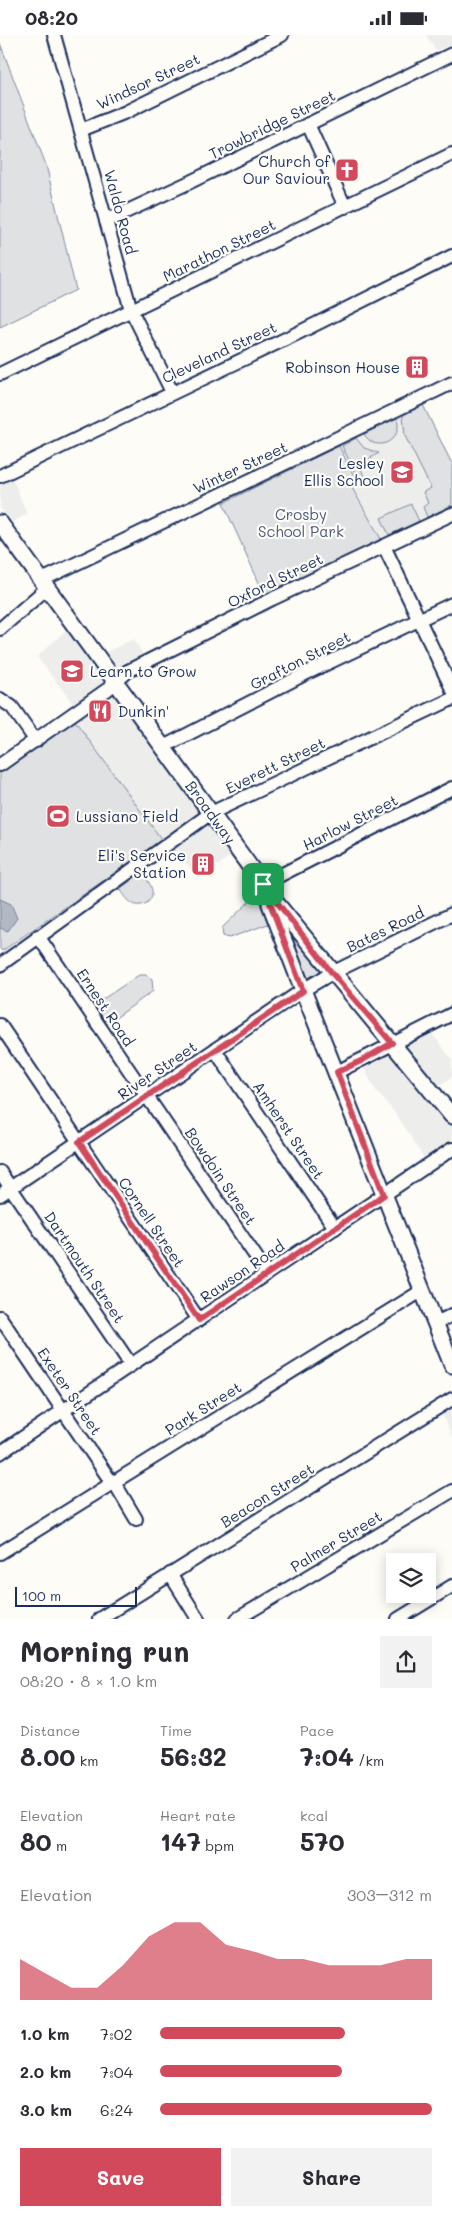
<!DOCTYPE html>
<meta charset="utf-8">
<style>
:root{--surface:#fff;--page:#f2f2f3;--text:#2b2b33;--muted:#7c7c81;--accent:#d1495b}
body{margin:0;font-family:Mali,sans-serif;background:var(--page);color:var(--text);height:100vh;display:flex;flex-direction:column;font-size:19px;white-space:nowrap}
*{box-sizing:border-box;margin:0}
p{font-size:16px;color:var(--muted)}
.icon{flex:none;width:28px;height:28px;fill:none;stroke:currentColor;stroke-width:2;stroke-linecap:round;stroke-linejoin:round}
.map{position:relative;height:1584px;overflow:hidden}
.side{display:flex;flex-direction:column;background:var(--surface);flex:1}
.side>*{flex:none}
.fabs{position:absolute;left:386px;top:1518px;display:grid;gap:10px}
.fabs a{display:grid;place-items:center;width:50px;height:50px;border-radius:0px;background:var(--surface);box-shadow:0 2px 12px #0003;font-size:25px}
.scale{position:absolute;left:15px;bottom:12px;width:122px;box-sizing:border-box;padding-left:5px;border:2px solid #1b2f5e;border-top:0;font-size:14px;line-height:18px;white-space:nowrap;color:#1b2f5e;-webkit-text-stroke:4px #fdfcf7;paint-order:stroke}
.pin{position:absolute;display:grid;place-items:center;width:42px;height:42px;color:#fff;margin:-21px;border-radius:10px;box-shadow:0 2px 8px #0006}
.round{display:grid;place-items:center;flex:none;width:52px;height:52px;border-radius:0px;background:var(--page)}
.overview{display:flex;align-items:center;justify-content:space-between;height:85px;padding:0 20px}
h1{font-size:28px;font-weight:700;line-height:38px}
.metrics{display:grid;grid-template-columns:repeat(3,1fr);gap:8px;height:85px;padding:5px 20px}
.metrics div{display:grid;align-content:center}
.metrics b{font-size:25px;font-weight:700}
.metrics small{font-size:14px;font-weight:400}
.metrics p{font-size:14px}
.chart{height:140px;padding:10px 20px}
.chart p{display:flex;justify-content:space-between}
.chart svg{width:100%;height:90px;margin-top:5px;fill:var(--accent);opacity:.7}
.button{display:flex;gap:10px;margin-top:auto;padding:10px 20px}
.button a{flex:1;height:58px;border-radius:0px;background:var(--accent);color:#fff;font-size:20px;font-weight:700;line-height:58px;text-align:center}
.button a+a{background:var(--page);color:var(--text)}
ul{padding:0 20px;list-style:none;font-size:16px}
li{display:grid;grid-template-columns:80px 60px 1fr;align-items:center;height:38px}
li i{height:12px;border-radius:6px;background:var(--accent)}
.status{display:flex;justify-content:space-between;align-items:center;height:35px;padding:0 25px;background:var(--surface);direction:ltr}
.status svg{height:14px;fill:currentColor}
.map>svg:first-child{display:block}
</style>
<div class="status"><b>08:20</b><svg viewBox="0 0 49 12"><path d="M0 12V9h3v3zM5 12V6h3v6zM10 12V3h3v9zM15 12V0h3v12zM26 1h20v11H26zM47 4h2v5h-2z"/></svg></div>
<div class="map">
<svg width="452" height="1584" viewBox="0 0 452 1584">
<rect width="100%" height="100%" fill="#fdfcf7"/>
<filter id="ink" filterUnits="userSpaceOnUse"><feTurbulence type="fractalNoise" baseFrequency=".02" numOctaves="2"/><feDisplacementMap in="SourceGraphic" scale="10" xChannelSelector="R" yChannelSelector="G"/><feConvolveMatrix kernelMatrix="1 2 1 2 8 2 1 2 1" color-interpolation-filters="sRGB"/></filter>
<g filter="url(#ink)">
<g fill="#edeeec">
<path d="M426 0H452V9L436 16Z"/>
<path d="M423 368 452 427V472L381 504 351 450 357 447 339 411Z"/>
<path d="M12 442 27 479 11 488 0 472V449Z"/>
<path d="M66 595 106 650 74 670 37 622Z"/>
<path d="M134 604 150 631 125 642 106 617Z"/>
<path d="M110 660H116L233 819 199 844 175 815 162 805 75 686Z"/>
<path d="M430 996 452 1024V1042L427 1059 452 1088V1124L450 1122 434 1131 424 1123 399 1083 375 1054 362 1030Z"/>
<path d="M452 1369V1403L441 1376Z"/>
</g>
<g fill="#e0e1e3" stroke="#7e88a0">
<path d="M0 8 46 130 76 255 0 292Z"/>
<path d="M423 370 452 429V470L427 482 423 472 428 468 423 457 431 453 405 401 403 380Z"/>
<path d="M397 383C404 405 376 420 364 399Z"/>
<path d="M356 403 364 413 379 418 359 430 365 443 359 446 342 411Z"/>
<path d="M339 411 357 447 351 451 381 504 265 561 223 468Z"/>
<path d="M411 469 419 486 389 500 381 483Z"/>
<path d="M75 686 162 805 2 916 0 914V738Z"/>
<path d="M142 837C149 848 158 857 147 868 133 875 127 864 120 854Z"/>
<path d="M257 859 268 889 229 903 223 901 222 893Z"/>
<path d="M292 900 320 935 315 942 307 946Z"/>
<path d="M139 940H146L152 944 153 956 107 989 94 970Z"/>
</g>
<path fill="#b3b8c5" stroke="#76819c" d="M0 864 11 869 17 883 8 896 0 893Z"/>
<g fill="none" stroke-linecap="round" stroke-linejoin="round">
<g stroke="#1b2f5e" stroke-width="16">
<g id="minor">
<path d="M54 0 131 275 172 357"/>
<path d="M308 89 345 172"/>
<path d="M81 95 126 77 282 0"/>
<path d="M106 186 188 148 452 19"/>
<path d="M0 339 452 119"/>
<path d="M0 441 300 297 452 221"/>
<path d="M384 511 452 654"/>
<path d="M42 545 452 348"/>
<path d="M0 594 47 553"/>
<path d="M0 664 12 672 36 706"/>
<path d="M163 712 309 637 452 569"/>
<path d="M0 730 108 654 128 636 272 564 452 479"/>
<path d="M263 849 452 753"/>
<path d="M38 901 267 1238"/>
<path d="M0 930 211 778 452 664"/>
<path d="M0 990 199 1285"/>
<path d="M215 1015 335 1193"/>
<path d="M337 1037 452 979"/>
<path d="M0 1137 131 1330"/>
<path d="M0 1160 303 955 332 938 452 879"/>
<path d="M0 1282 112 1448"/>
<path d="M436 1288 452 1280"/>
<path d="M0 1418 452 1114"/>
<path d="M114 1447 136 1484"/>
<path d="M0 1518 423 1255"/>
<path d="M170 1539 198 1584"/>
<path d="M99 1584 452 1364"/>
<path d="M237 1584 452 1456"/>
<path d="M398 1584 452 1551"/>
</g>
</g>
<g stroke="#1b2f5e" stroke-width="19">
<g id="major">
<path d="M0 488 277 869 452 1081"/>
<path d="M270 869 303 955 452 1330"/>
</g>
</g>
<use href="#minor" stroke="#fdfcf7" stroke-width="12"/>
<use href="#major" stroke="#fdfcf7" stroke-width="15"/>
</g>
</g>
<g fill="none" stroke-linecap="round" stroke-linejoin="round" filter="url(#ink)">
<g stroke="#fff" stroke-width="10">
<path id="route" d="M263 849 332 938 392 1008 363 1025 337 1037 384 1160 199 1285 79 1107 303 956Z"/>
</g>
<use href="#route" stroke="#d1495b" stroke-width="6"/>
</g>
<defs>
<g id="church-square" transform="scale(1.25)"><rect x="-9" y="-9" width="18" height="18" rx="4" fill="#d1495b" stroke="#fdfcf7"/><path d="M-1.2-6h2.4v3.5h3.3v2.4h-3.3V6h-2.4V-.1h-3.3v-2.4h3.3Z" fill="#fff"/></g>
<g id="building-square" transform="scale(1.25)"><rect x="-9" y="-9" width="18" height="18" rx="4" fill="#d1495b" stroke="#fdfcf7"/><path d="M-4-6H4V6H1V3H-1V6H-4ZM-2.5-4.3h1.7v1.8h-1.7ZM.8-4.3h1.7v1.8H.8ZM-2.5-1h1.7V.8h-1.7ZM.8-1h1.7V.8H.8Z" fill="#fff"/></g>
<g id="school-square" transform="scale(1.25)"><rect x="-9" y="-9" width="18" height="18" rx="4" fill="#d1495b" stroke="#fdfcf7"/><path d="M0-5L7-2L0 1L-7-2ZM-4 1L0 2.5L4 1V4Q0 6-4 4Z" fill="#fff"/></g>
<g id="restaurant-square" transform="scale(1.25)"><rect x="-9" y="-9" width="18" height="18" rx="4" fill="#d1495b" stroke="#fdfcf7"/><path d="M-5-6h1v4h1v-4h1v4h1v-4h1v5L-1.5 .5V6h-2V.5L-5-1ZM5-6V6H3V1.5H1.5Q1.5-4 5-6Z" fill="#fff"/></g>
<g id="stadium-square" transform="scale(1.25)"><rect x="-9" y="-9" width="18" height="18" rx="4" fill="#d1495b" stroke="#fdfcf7"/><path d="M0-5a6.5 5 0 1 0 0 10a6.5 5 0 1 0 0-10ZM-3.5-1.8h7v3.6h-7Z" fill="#fff"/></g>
</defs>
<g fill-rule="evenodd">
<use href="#church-square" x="347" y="135"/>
<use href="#building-square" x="417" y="332"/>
<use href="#school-square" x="402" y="437"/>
<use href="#school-square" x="72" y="636"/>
<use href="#restaurant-square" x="100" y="676"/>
<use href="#stadium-square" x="58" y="781"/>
<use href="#building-square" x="203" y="829"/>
</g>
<g text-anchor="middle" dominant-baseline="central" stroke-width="4.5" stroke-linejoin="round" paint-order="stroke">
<g font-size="15" fill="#1b2f5e" stroke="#fdfcf7">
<text transform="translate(148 46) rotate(-25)">Windsor Street</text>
<text transform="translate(272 89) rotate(-26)">Trowbridge Street</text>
<text transform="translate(121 177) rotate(75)">Waldo Road</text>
<text transform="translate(219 215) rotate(-26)">Marathon Street</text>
<text transform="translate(219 317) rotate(-25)">Cleveland Street</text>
<text transform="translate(240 432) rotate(-25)">Winter Street</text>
<text transform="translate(275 545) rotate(-26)">Oxford Street</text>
<text transform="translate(300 625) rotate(-27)">Grafton Street</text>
<text transform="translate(275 730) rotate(-26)">Everett Street</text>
<text transform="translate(211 777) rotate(54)">Broadway</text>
<text transform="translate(350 787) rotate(-27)">Harlow Street</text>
<text transform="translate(385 894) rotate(-26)">Bates Road</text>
<text transform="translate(106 972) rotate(56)">Ernest Road</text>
<text transform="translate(157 1035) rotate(-34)">River Street</text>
<text transform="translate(289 1095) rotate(56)">Amherst Street</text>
<text transform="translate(221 1141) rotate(56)">Bowdoin Street</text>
<text transform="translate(152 1187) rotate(56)">Cornell Street</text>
<text transform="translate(85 1232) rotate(56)">Dartmouth Street</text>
<text transform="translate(242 1236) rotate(-34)">Rawson Road</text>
<text transform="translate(70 1356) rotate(56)">Exeter Street</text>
<text transform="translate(203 1373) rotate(-32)">Park Street</text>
<text transform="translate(267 1460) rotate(-32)">Beacon Street</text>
<text transform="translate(336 1506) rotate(-31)">Palmer Street</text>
</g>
<g font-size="15" fill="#1b2f5e" stroke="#fdfcf7" text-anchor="end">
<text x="330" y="126">Church of<tspan x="330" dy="17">Our Saviour</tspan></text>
<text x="400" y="332">Robinson House</text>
<text x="384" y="428">Lesley<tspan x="384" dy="17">Ellis School</tspan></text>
<text x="90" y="636" text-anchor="start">Learn to Grow</text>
<text x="118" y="676" text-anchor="start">Dunkin'</text>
<text x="76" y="781" text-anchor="start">Lussiano Field</text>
<text x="186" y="820">Eli's Service<tspan x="186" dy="17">Station</tspan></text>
</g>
<g font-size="15" fill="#4c5c7f" stroke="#fdfcf7">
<text x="301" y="479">Crosby<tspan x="301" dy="17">School Park</tspan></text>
</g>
</g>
</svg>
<div class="fabs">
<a><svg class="icon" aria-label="layers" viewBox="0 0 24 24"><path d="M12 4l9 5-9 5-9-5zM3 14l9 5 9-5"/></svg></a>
</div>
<div class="scale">100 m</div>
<div class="pin" style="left:263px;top:849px;background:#1e9e55"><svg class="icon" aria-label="arrive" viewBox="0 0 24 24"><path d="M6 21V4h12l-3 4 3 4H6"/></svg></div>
</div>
<section class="side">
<div class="overview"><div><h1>Morning run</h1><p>08:20 · 8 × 1.0 km</p></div><a class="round"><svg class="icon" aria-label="share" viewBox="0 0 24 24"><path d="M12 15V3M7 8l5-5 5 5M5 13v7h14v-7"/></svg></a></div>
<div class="metrics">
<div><p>Distance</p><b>8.00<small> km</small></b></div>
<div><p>Time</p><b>56:32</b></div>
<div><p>Pace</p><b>7:04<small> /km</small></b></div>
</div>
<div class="metrics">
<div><p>Elevation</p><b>80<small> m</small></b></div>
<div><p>Heart rate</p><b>147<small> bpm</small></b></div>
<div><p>kcal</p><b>570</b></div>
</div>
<div class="chart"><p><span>Elevation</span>303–312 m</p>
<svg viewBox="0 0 160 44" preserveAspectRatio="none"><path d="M0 44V24L10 31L20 38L30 38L40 27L50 13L60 6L70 6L80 17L90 20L100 24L110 24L120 27L130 27L140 27L150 24L160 24V44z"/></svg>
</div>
<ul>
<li><b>1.0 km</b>7:02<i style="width:68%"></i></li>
<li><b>2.0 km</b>7:04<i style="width:67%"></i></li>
<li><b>3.0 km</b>6:24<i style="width:100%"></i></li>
</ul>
<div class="button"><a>Save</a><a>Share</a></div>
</section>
